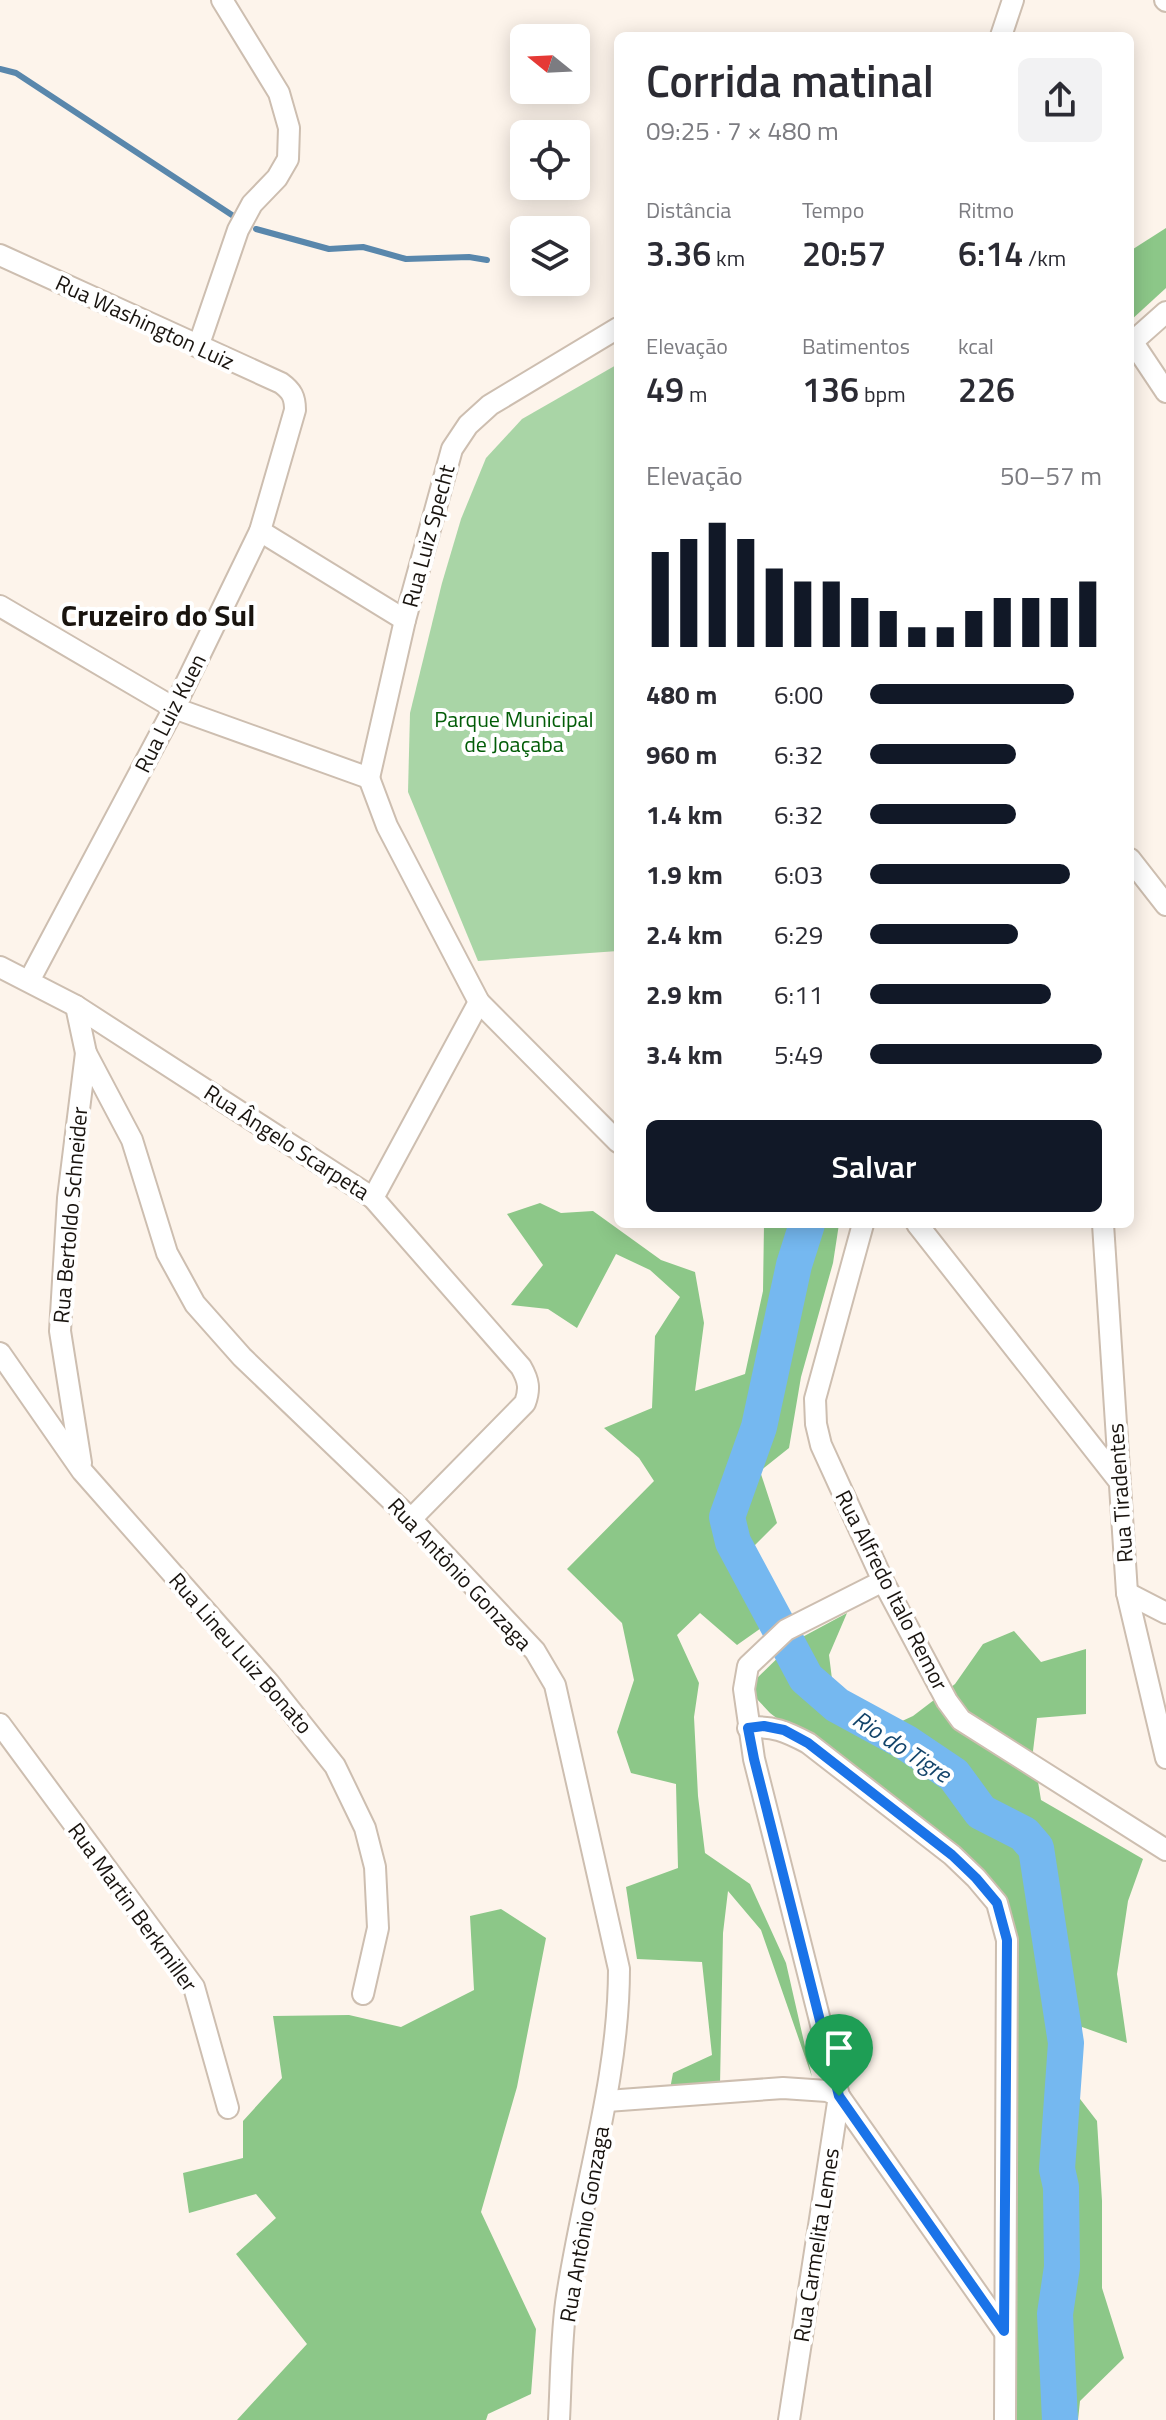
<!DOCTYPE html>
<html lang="pt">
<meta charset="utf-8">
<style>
:root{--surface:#fff;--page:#f2f2f3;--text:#2b2b33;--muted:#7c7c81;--accent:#111827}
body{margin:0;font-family:"Titillium Web",sans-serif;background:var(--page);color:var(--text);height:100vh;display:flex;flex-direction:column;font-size:30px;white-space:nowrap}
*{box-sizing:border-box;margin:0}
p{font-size:26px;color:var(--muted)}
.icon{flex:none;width:44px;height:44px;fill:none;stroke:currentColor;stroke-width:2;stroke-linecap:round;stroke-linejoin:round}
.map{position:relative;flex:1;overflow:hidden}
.panel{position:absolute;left:614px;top:32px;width:520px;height:1196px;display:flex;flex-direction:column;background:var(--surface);border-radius:12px;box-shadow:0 4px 20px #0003}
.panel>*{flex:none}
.needle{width:52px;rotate:288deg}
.controls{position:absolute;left:510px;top:24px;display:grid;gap:16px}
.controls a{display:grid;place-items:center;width:80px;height:80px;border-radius:12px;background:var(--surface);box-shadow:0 4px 20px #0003;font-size:40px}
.pin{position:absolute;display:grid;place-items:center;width:68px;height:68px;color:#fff;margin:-82px -34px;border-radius:50% 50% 50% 0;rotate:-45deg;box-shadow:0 0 8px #0007}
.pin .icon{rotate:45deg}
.round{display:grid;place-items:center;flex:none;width:84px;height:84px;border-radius:12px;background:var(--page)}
.head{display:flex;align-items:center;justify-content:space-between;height:136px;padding:0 32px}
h1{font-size:44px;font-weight:600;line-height:60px}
.metrics{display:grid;grid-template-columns:repeat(3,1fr);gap:12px;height:136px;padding:8px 32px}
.metrics div{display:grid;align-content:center}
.metrics b{font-size:34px;font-weight:600}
.metrics small{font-size:22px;font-weight:400}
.metrics p{font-size:22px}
.chart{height:224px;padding:16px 32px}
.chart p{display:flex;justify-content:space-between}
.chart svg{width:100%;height:144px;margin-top:8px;stroke:var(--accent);stroke-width:6}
.cta{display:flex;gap:16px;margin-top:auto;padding:16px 32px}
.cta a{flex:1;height:92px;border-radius:12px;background:var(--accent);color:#fff;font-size:32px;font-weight:600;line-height:92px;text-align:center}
ul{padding:0 32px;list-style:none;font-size:26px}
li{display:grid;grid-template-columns:128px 96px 1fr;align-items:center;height:60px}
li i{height:20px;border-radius:10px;background:var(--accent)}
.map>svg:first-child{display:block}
</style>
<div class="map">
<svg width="1166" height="2420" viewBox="0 0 1166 2420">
<rect width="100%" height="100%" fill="#fdf4eb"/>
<path fill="#a9d5a6" d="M618 364V951L478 961 408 792 410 713 442 583 461 519 486 458 522 419Z"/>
<g fill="#8cc788">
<path d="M1166 228V288L1130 321V251Z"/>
<path d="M540 1203 561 1213 593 1211 661 1260 695 1272 704 1323 695 1391 745 1374 763 1291 764 1224H839L833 1263 801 1377 789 1448 760 1471 777 1523 752 1548 781 1614 737 1645 700 1613 677 1635 699 1683 694 1717 698 1796 705 1853 750 1884 786 1963 812 2077 761 1930 728 1891 723 1933 720 2085 670 2089 673 2073 712 2055 702 1962 637 1959 626 1887 678 1868 676 1784 631 1773 617 1732 634 1680 622 1623 567 1569 654 1481 639 1458 604 1428 652 1408 655 1336 680 1297 650 1270 616 1254 577 1328 548 1309 511 1305 543 1265 507 1214Z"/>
<path d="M847 1613 829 1655 833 1687 889 1727 913 1716 955 1684 983 1644 1014 1631 1041 1662 1086 1649V1714L1037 1718 1033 1751 1041 1800 1143 1859 1128 1901 1117 1974 1127 2043 1082 2027 1077 2095 1097 2121 1102 2201V2288L1124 2358 1080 2401 1078 2420H1017L1016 2019 1005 1907 876 1794 770 1713 755 1697 753 1682 795 1641Z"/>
<path d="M501 1909 546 1938 517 2087 481 2212 536 2329 531 2394 488 2414 486 2420H237L307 2344 236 2254 276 2218 256 2194 189 2213 183 2173 243 2158V2121L282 2078 273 2016 349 2015 401 2027 474 1990 470 1916Z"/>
</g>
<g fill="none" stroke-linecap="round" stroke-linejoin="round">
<g stroke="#5987ac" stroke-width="6">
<path d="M0 69 16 73 238 219"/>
<path d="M256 229 329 249 363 247 406 259 469 257 487 260"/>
</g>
<path stroke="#75b8f0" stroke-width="36" d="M807 1224 794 1265 759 1427 727 1517 733 1542 806 1678 837 1705 905 1742 954 1775 981 1812 1024 1834 1036 1848 1066 2043 1057 2169 1061 2187 1062 2267 1055 2314 1060 2420"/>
<g stroke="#cdbeb0" stroke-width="24">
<g id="minor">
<path d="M1165 0 1166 1"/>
<path d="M1001 36 1013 0"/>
<path d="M0 255 281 383C292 391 295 397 295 410L260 531 174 708 29 981"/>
<path d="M1132 341 1166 392"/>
<path d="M1130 344 1166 312"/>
<path d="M198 347 238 230 252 204 277 178 288 159 289 128 279 93 222 0"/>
<path d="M260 531 405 620"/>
<path d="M0 606 174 708 369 778"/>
<path d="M369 778 405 620 452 449 468 425 490 405 618 328"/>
<path d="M369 778 387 826 479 1002 618 1142"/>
<path d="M1130 859 1166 905"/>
<path d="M0 967 76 1006 373 1198 521 1367C529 1381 530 1389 525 1403L411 1519"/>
<path d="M76 1006 86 1053 132 1140 167 1253 195 1304 242 1357 411 1519 535 1651 555 1685 619 1969C619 2083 582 2191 566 2303 561 2342 561 2381 559 2420"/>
<path d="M373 1198 479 1002"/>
<path d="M863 1224 815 1399 816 1424 821 1445 883 1581 947 1701 961 1720 1166 1850"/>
<path d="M917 1224 1119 1481"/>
<path d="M1103 1224 1127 1593 1166 1758"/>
<path d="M0 1353 82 1471 269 1683 335 1766 365 1828 375 1867 378 1928 363 1994"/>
<path d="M81 1463 60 1331 68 1198 86 1053"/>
<path d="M1127 1593 1166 1613"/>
<path d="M0 1724 194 1987 228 2108"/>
<path d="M748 1728C772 1725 787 1732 808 1743L952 1855 976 1878 997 1903 1007 1940 1005 2420"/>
<path d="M607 2101 783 2088 827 2091 839 2096 1004 2331"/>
<path d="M789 2420 839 2096 754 1759 744 1689 748 1666 786 1630 883 1581"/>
</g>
</g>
<use href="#minor" stroke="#fff" stroke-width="20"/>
</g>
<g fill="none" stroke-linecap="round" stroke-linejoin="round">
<g stroke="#fff" stroke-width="16">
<path id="route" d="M764 1726 784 1730 808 1743 952 1855 976 1878 997 1903 1007 1940 1004 2331 839 2096 754 1759 748 1728Z"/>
</g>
<use href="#route" stroke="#1a73e8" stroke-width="10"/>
</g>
<g text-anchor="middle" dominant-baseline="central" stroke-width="8" stroke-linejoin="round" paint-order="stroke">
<g font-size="22" fill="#19140f" stroke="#fff">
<text transform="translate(145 322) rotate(25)">Rua Washington Luiz</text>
<text transform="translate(428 536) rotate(-75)">Rua Luiz Specht</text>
<text transform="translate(170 713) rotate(-63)">Rua Luiz Kuen</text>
<text transform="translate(287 1142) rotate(33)">Rua Ângelo Scarpeta</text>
<text transform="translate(70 1215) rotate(-85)">Rua Bertoldo Schneider</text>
<text transform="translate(1120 1493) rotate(-94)">Rua Tiradentes</text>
<text transform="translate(460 1574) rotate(47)">Rua Antônio Gonzaga</text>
<text transform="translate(892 1590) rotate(63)">Rua Alfredo Italo Remor</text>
<text transform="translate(241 1653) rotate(49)">Rua Lineu Luiz Bonato</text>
<text transform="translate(133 1907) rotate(54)">Rua Martin Berkmiller</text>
<text transform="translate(584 2224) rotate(-80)">Rua Antônio Gonzaga</text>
<text transform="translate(816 2245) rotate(-81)">Rua Carmelita Lemes</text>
</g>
<g font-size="22" fill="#025c07" stroke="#fff">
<text x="514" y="719">Parque Municipal<tspan x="514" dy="25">de Joaçaba</tspan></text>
</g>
<g font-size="24" font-style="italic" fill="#14456b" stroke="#fff">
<text transform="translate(902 1746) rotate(33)">Rio do Tigre</text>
</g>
<g font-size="30" font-weight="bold" fill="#19140f" stroke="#fff">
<text x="158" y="615">Cruzeiro do Sul</text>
</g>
</g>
</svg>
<div class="controls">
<a><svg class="needle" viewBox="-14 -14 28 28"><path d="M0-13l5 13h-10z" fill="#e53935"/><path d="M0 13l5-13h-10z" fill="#7c7c81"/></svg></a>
<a><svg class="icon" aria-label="locate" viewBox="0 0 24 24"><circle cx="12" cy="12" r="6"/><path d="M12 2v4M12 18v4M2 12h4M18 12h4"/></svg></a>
<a><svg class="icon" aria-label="layers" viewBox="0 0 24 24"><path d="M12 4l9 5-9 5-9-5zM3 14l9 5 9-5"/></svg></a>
</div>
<div class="pin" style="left:839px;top:2096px;background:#1e9e55"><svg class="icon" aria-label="arrive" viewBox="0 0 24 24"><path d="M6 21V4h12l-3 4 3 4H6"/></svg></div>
<section class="panel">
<div class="head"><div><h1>Corrida matinal</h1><p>09:25 · 7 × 480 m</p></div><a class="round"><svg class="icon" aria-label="share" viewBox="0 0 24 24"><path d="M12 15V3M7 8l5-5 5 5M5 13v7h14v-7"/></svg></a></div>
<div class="metrics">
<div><p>Distância</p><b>3.36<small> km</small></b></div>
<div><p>Tempo</p><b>20:57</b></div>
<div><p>Ritmo</p><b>6:14<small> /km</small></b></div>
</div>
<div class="metrics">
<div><p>Elevação</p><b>49<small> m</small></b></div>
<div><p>Batimentos</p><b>136<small> bpm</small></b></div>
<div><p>kcal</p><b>226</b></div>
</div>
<div class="chart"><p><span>Elevação</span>50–57 m</p>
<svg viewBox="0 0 160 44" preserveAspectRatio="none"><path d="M5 44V15M15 44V11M25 44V6M35 44V11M45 44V20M55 44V24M65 44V24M75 44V29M85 44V33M95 44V38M105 44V38M115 44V33M125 44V29M135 44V29M145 44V29M155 44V24"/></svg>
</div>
<ul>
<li><b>480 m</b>6:00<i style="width:88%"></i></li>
<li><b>960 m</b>6:32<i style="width:63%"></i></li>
<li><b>1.4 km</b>6:32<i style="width:63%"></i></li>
<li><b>1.9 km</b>6:03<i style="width:86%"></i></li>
<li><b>2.4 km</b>6:29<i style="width:64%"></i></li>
<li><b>2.9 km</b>6:11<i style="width:78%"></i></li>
<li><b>3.4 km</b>5:49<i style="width:100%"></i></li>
</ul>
<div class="cta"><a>Salvar</a></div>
</section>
</div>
